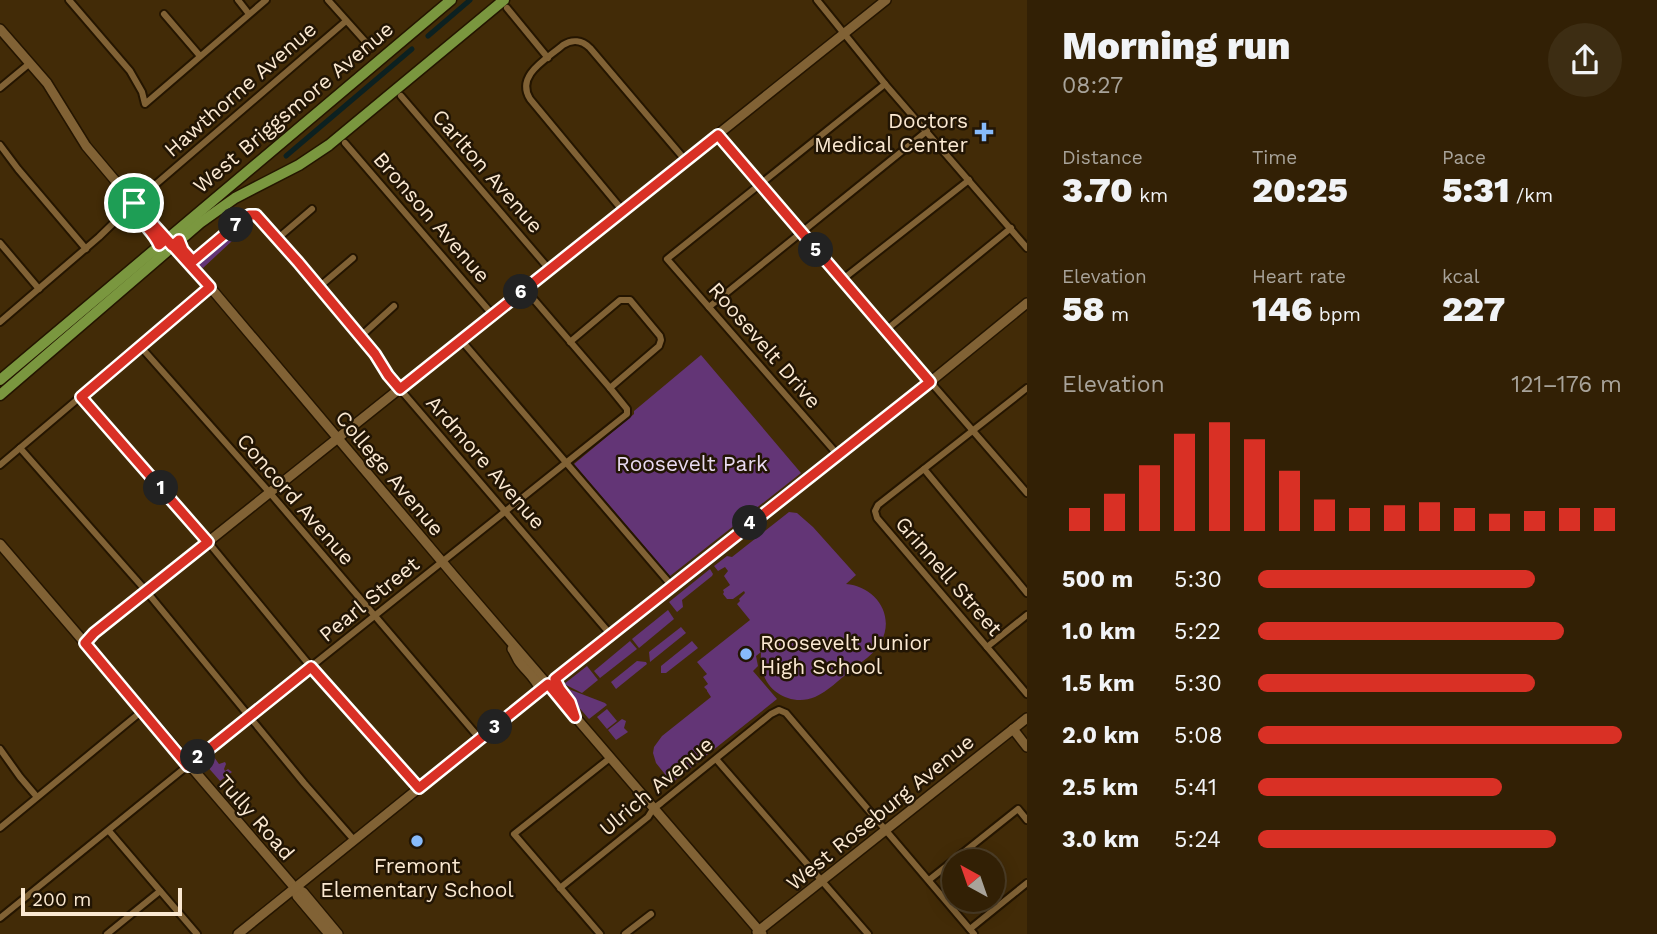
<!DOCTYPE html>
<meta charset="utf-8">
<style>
:root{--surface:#322005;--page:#3d2d13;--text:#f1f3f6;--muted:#a8a39a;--line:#4d3e27;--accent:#d93025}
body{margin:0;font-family:"Work Sans",sans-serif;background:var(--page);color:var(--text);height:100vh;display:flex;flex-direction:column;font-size:26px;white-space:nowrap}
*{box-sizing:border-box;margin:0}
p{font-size:23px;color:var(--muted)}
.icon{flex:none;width:38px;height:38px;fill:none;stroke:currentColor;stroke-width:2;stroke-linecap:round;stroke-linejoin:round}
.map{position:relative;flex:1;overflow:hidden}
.side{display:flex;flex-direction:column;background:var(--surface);width:630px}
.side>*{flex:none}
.needle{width:46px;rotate:320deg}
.fabs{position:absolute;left:942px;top:849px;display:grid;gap:14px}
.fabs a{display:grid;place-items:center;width:63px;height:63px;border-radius:50%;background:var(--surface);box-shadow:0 4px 18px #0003,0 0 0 2px var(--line);font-size:35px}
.scale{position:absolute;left:21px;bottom:18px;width:161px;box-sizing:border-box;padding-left:7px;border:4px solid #fbe9d2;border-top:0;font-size:19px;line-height:24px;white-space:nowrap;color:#fbe9d2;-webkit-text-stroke:5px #221504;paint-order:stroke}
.pin{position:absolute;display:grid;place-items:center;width:60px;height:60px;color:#fff;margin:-30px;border:4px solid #fff;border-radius:50%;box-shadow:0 2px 7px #0007}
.km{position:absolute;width:35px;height:35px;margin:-18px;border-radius:50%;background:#222;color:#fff;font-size:19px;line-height:35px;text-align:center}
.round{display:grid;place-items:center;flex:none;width:74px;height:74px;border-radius:37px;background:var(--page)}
.overview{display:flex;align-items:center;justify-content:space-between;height:119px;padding:0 35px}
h1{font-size:38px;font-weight:800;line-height:52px}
.metrics{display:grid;grid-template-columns:repeat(3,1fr);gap:10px;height:119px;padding:7px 35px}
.metrics div{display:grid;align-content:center}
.metrics b{font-size:35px;font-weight:800}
.metrics small{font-size:19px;font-weight:400}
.metrics p{font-size:19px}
.chart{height:196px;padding:14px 35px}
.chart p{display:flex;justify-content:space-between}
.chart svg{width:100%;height:126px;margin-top:7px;stroke:var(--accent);stroke-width:6}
ul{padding:0 35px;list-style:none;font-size:23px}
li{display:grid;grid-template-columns:112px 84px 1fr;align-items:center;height:52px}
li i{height:18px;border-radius:9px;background:var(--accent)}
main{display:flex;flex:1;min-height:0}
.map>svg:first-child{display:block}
</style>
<main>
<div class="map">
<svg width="1027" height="934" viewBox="0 0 1027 934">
<rect width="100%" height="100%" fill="#422b07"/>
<g fill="#633576">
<path d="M228 238 232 241 203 268 199 265 202 260Z"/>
<path d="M701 355 801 473 670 576 574 464 634 414V411Z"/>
<path d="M789 512 797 513 813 527 856 575 846 584C874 586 896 614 881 642 875 654 861 662 850 671 839 680 828 691 815 697 794 706 769 694 763 673 760 666 761 658 761 652L756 656 758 666 753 671 777 699 672 783 656 763 653 753 654 747 662 736 711 697 707 691V690L704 687 708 684 703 677 707 674 697 662 750 620 737 604 740 601 739 599 745 593 744 591 733 599H727L723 594 724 592 723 590 730 585 724 576 728 571 725 567 718 571 714 566 727 556 732 557Z"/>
<path d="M710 569 713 574 712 576 682 600 683 607 677 612 669 602Z"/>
<path d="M668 610 674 619 639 648 632 639Z"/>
<path d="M681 627 686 633 650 662 649 652Z"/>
<path d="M630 641 637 649 600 678 594 671Z"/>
<path d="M692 641 698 648 666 673H661V666Z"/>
<path d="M637 661 646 662 647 664 616 689 611 682Z"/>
<path d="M587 666 598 680 582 693 564 684Z"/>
<path d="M566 688 605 703 607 705 589 719 564 690Z"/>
<path d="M607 709 617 721 607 729 597 717Z"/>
<path d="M622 719 626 721 624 728 628 732 616 740 608 730Z"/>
<path d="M214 757 219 764 225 762 226 764 224 769 225 771 228 769 232 772 220 781 206 765Z"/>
</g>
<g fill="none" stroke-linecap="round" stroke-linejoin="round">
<g stroke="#0c2121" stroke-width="5">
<path d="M428 36 470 0"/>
<path d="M286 156 412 49"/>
</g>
<g stroke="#241500" stroke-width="10">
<g id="street">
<path d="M69 0 130 71 142 92 145 104 266 0"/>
<path d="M238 0 249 14"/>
<path d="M328 0 371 48"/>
<path d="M817 0 885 84 1027 248"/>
<path d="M507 8 548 58"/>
<path d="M164 14 200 56"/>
<path d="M0 88 30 63"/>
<path d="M401 96 549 269"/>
<path d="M718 135 780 209 1027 493"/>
<path d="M345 143 492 314"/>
<path d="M0 145 18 169 86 249"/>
<path d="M623 211 530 99C515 75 547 59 563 45 572 39 582 40 590 48L686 161"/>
<path d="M277 239 312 209"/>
<path d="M0 243 39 289"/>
<path d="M190 265 244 218 253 215 259 218 375 353 388 375 400 389 611 635"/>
<path d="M843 279 969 180"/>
<path d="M319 287 353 258"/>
<path d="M709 307 927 131"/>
<path d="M0 322 99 237 134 203 346 21"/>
<path d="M886 330 1011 228"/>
<path d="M361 336 394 306"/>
<path d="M461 340 672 586"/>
<path d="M570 342 620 300H630L660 336 661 340 659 346 610 388"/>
<path d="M140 346 270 493 480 739"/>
<path d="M1027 388 878 505 875 511 877 518 1027 694"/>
<path d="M81 397 208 542 311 667 419 788"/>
<path d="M20 448 147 592 304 783 354 840"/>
<path d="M837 454 667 259 885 84"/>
<path d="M0 465 210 287"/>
<path d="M924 469 1027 593"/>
<path d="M987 647 1027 615"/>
<path d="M0 749 20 777 37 797"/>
<path d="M716 759 868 934"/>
<path d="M0 828 142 711"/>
<path d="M109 831 197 934"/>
<path d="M929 880 1018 809 1027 820"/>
<path d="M560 888 648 817 653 809 661 803 771 714 779 710 786 713 974 934"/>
<path d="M0 918 223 737 627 414V409L610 388 525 289"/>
<path d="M970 929 1027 883"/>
<path d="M107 934 160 891"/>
<path d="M600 934 514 834 610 758"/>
<path d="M625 934 651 914"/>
</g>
</g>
<g stroke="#241500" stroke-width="12">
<g id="secondary">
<path d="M0 29 47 83 86 146 134 203 210 287 455 577 762 934"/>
<path d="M135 208C137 223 154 231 159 245"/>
<path d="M0 544 295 888 303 892 338 934"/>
<path d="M85 643 94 633 886 0"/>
<path d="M512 649C513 650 518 660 518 660 525 671 537 678 540 691"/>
<path d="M1013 729 1027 747"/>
<path d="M295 888 297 896 329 934"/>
<path d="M757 932 1027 718"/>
<path d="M238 934 533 696 930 382 1027 303"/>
</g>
</g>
<g stroke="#241500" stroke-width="13">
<g id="primary">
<path d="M0 380 451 0"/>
<path d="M0 395 200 223 235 198 299 165 329 145 504 0"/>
</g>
</g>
<use href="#street" stroke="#816235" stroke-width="6"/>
<use href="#secondary" stroke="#816235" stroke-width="9"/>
<use href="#primary" stroke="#7a973f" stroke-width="10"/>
</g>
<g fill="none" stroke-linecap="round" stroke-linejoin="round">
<g stroke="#fff" stroke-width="14">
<path id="route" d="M134 203 210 287 81 397 208 542 94 633 85 643 188 766 311 667 419 788 548 684 575 717 570 702 560 689 555 679 930 382 718 135 400 389 388 375 375 354 298 262 256 215H249L244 218 193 261 183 250 179 240 172 246 166 239 159 245C152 228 137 223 134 203"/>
</g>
<use href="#route" stroke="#d93025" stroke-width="9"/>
</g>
<g fill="#87bbfb" stroke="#221504" stroke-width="2.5">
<path d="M980.5 121.5h7v7h7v7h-7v7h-7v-7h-7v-7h7z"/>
<circle cx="746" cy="654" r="7"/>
<circle cx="417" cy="841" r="7"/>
</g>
<g text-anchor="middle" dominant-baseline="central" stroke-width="5" stroke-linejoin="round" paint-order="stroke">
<g font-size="21" fill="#fbe9d2" stroke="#221504">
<text transform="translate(240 89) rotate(-41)">Hawthorne Avenue</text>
<text transform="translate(293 107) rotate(-40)">West Briggsmore Avenue</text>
<text transform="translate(488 171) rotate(49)">Carlton Avenue</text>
<text transform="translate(432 217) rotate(49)">Bronson Avenue</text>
<text transform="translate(765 345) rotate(49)">Roosevelt Drive</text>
<text transform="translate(486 462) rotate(49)">Ardmore Avenue</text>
<text transform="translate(390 473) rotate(50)">College Avenue</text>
<text transform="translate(296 499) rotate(49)">Concord Avenue</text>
<text transform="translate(949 576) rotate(49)">Grinnell Street</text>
<text transform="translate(369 599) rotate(-39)">Pearl Street</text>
<text transform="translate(656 786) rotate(-40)">Ulrich Avenue</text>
<text transform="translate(880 812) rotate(-39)">West Roseburg Avenue</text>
<text transform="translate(256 817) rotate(49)">Tully Road</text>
</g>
<g font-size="21" fill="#fbe9d2" stroke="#221504" text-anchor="end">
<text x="968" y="120">Doctors<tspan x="968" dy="24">Medical Center</tspan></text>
<text x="760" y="642" text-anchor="start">Roosevelt Junior<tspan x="760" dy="24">High School</tspan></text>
<text x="417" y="865" text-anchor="middle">Fremont<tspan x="417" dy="24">Elementary School</tspan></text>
</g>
<g font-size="21" fill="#e9dbf1" stroke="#221504">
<text x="692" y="463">Roosevelt Park</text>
</g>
</g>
</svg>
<div class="fabs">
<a><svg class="needle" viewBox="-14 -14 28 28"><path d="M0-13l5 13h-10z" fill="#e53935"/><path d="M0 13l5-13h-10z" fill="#a8a39a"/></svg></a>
</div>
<div class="scale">200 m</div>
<div class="pin" style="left:134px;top:203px;background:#1e9e55"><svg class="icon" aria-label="arrive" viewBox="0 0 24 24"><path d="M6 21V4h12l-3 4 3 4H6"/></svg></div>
<b class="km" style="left:161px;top:488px">1</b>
<b class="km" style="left:198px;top:757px">2</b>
<b class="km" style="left:495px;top:727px">3</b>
<b class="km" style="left:750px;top:523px">4</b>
<b class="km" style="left:816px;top:250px">5</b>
<b class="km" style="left:521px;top:292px">6</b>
<b class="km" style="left:236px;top:225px">7</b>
</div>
<section class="side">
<div class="overview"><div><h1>Morning run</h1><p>08:27</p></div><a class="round"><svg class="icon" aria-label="share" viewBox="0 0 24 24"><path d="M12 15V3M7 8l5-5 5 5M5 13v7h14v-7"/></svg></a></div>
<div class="metrics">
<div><p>Distance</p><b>3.70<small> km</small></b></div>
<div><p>Time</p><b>20:25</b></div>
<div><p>Pace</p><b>5:31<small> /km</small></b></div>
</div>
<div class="metrics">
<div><p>Elevation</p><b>58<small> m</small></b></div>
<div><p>Heart rate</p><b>146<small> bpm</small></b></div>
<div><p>kcal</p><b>227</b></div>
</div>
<div class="chart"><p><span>Elevation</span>121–176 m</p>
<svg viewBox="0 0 160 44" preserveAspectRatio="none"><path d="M5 44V36M15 44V31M25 44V21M35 44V10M45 44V6M55 44V12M65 44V23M75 44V33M85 44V36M95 44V35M105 44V34M115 44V36M125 44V38M135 44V37M145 44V36M155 44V36"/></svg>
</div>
<ul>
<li><b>500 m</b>5:30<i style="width:76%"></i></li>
<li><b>1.0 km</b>5:22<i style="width:84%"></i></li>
<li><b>1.5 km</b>5:30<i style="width:76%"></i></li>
<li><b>2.0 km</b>5:08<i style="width:100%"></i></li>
<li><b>2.5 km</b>5:41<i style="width:67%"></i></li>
<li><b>3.0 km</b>5:24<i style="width:82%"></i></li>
</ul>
</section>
</main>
